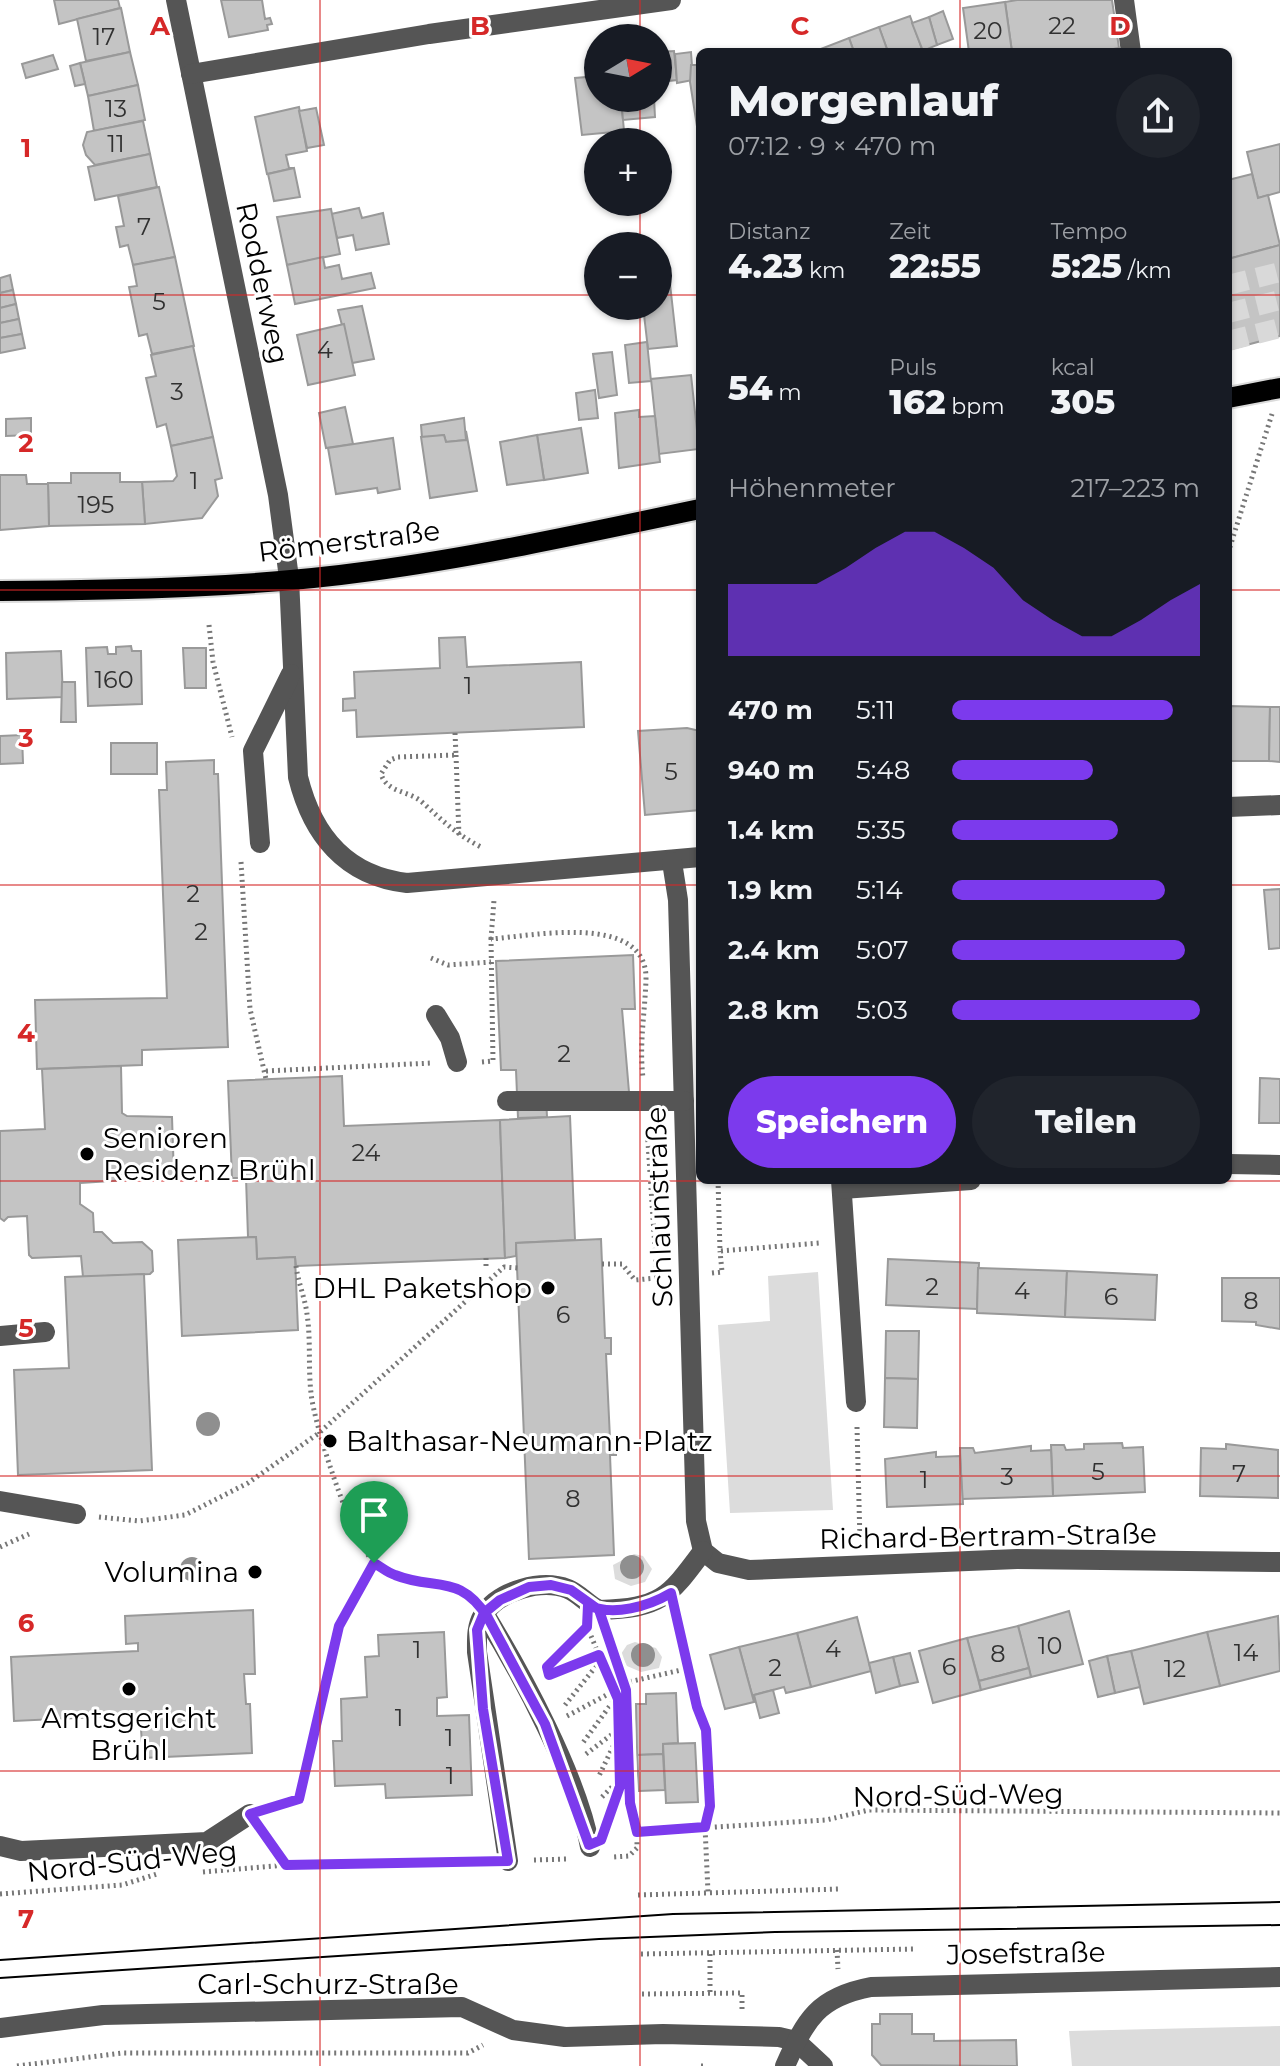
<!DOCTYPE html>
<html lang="de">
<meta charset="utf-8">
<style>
:root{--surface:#171b24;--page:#20242c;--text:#f1f3f6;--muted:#9ea1a6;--accent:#7c3aed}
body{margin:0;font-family:Montserrat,sans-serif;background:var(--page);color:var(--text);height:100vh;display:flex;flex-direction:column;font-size:30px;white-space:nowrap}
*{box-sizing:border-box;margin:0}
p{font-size:26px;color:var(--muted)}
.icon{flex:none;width:44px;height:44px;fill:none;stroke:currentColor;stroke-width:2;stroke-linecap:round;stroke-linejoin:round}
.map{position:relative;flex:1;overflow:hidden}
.drawer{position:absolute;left:696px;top:48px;width:536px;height:1136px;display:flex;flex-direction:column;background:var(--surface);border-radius:12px;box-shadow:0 2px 6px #0004}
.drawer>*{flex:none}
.needle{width:52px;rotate:80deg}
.fabs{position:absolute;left:584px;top:24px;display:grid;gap:16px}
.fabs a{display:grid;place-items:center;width:88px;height:88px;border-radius:50%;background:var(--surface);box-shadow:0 2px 6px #0004;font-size:40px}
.pin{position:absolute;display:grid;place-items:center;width:68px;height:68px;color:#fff;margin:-82px -34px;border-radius:50% 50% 50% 0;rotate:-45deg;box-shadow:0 0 8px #0007}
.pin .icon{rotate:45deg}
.round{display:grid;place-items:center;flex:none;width:84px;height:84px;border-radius:42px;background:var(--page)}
.summary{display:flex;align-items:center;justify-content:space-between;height:136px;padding:0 32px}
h1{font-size:44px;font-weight:800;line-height:60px}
.metrics{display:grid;grid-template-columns:repeat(3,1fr);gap:12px;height:136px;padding:8px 32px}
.metrics div{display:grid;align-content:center}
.metrics b{font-size:34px;font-weight:800}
.metrics small{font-size:22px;font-weight:400}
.metrics p{font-size:22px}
.chart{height:224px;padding:16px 32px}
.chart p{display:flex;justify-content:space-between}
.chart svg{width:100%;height:144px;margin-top:8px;fill:var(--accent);opacity:.7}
.primary-button{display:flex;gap:16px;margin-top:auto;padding:16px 32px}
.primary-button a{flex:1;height:92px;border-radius:48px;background:var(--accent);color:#fff;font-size:32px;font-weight:800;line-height:92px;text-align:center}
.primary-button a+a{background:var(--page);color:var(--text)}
ul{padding:0 32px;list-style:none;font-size:26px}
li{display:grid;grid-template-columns:128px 96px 1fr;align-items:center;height:60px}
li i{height:20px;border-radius:10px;background:var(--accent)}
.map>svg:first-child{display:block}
</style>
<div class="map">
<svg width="1280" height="2066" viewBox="0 0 1280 2066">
<rect width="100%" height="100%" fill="#fff"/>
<g fill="#dcdcdc">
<path d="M818 1272 833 1510 730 1513 718 1325 770 1321 768 1276Z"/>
<path d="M634 1554 643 1556 652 1569 645 1582 631 1586 615 1579 613 1565Z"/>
<path d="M635 1642 656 1648 662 1657 659 1668 641 1672 627 1666 621 1654 627 1645Z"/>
<path d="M1280 2026V2066H1072L1069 2031Z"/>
</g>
<g fill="#c4c4c4" stroke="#999" stroke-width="2">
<path d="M54 0H118L120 8 59 24Z"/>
<path d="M221 0H262L265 19 270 18 272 24 267 25 268 30 229 37Z"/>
<path d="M1017 0H1112L1119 48 1097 52H1012L1005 2Z"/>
<path d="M1005 2 1012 52H969L963 8Z"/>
<path d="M121 8 130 52 86 61 77 19Z"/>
<path d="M943 11 953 39 937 45 929 17Z"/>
<path d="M910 16 923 52H888L879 27Z"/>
<path d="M929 17 937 45 923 51 912 23Z"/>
<path d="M879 27 888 52H854L849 38Z"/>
<path d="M849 38 854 52H819L818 50Z"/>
<path d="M674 51 677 80 660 82 658 52Z"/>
<path d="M130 52 138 85 88 96 80 63Z"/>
<path d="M691 52 693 80 677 83 675 54Z"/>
<path d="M53 55 58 69 26 78 22 64Z"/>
<path d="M80 63 85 84 75 86 70 66Z"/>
<path d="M700 65V139H699L690 82 691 65Z"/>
<path d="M598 76V98H621L624 131 582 135 575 78Z"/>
<path d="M138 85 145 120 94 131 88 96Z"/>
<path d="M621 98H654L655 117 623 120Z"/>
<path d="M299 107 307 151 286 155 289 168H294L267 174 255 117Z"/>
<path d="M316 108 324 145 307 148 299 111Z"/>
<path d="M143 121 150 154 95 165 86 155 83 145 87 132Z"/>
<path d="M1280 144V192L1258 198 1247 152Z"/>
<path d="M150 154 157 187 95 200 88 167Z"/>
<path d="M294 168 300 197 274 201 268 174Z"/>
<path d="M1252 174 1258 198 1268 195 1280 245 1228 259V180Z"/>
<path d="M159 187 175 257 133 265 128 245 120 247 116 227 124 226 118 196Z"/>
<path d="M359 208 362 218 383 213 389 244 356 250 353 235 337 238 331 214Z"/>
<path d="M331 209 340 254 287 265 277 217Z"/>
<path d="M1280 245V336L1228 350V259Z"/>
<path d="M175 257 194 346 152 354 147 334 139 336 129 287 137 286 133 265Z"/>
<path d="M323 257 325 268 339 265 342 279 371 273 375 288 295 304 287 265Z"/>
<path d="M10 275 13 290 0 293V278Z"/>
<path d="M670 284 677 346 648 349 643 306H658V286Z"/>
<path d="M13 290 16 304 0 308V293Z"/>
<path d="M16 304 19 319 0 323V308Z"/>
<path d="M362 306 374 359 352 363 338 310Z"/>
<path d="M19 319 22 334 0 338V323Z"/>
<path d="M344 324 355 375 308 385 297 335Z"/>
<path d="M22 334 25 348 0 353V338Z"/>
<path d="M647 342 651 381 629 383 625 345Z"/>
<path d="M193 346 213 437 171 446 166 424 157 427 146 378 156 376 151 355Z"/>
<path d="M612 352 617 395 599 398 593 354Z"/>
<path d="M691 375 699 449 659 454 651 379Z"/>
<path d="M595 390 598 418 579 420 576 393Z"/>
<path d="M345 407 353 444 326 448 319 413Z"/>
<path d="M639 410V417L655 416 660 462 619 468 615 413Z"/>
<path d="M31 418V435L6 436V419Z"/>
<path d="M464 418 466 440 446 442 444 435 422 438 421 425Z"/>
<path d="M581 428 588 473 544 480 537 435Z"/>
<path d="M466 431 477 491 430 498 421 437 444 435 446 442 466 440Z"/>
<path d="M537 435 544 480 507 485 500 442Z"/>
<path d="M213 437 222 478 215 480 218 496 202 518 145 524 142 482 173 481 177 476 171 446Z"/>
<path d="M393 438 400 489 378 493 377 488 336 494 328 448Z"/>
<path d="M71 473H120V482H142L145 524 49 526 48 483H71Z"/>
<path d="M0 475H26L27 484H48L49 526 0 530Z"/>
<path d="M465 637 467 667 581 662 584 727 357 737 356 710 343 711V699L355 698 354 672 440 668 439 638Z"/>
<path d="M131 646 132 651H141L142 704 88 706 86 648 107 647 108 654H116V647Z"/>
<path d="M183 648H206V688H185Z"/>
<path d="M61 651 63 697 7 699 6 653Z"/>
<path d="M62 682H75L76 722H61Z"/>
<path d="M1228 706 1270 707 1269 761H1228Z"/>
<path d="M1270 707H1280V762L1269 761Z"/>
<path d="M687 728 700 731V810L645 815 638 731Z"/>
<path d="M22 735 23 763 0 764V736Z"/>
<rect x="111" y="743" width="46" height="31"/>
<path d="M214 760V774H218L228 1047 142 1050V1065L37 1069 35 1000 167 998 159 790H167L166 762Z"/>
<path d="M1280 889V948L1269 949 1264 890Z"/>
<path d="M633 955 635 1009H622L629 1092 546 1096 547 1117 518 1118 516 1070H501L496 961Z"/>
<path d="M121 1066 122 1113 127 1116 172 1117 174 1177 80 1183V1204L93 1213 94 1232H102L113 1243 142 1242 152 1251 153 1271 150 1274 83 1277 81 1256 32 1258 29 1255 27 1216 8 1217 4 1221 0 1218V1131L45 1129 42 1069Z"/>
<path d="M342 1076 344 1126 500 1120 505 1258 296 1266 295 1257 257 1259 256 1237H248L246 1178H232L228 1081Z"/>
<path d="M1260 1078 1280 1079V1123H1259Z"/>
<path d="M570 1116 575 1240 516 1243V1256L505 1258 500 1120Z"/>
<path d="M256 1237 257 1259 295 1257 298 1330 182 1336 178 1240Z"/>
<path d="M601 1239 605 1338H611V1354H606L610 1439H616V1455H610L614 1555 529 1559 516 1243Z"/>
<path d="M888 1259 979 1263 977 1309 886 1305Z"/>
<path d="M978 1268 1067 1271 1065 1317 977 1313Z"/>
<path d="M1067 1271 1157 1275 1155 1320 1065 1317Z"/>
<path d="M144 1274 152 1470 18 1475 14 1370 69 1368 65 1277Z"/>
<path d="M1222 1278H1280V1329L1256 1325V1322L1222 1321Z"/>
<path d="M886 1331H919L918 1379 885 1378Z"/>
<path d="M885 1378 918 1379 917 1428 884 1427Z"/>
<path d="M1122 1443 1123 1448 1143 1447 1145 1492 1053 1496 1051 1445H1064L1066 1450 1084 1449V1444Z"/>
<path d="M1226 1444 1278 1450V1498L1200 1496 1201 1448 1226 1449Z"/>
<path d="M1031 1446V1451L1051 1450 1053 1496 962 1499 960 1448H973L975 1453Z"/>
<path d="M936 1452V1457L960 1456 963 1504 887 1507 885 1459Z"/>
<path d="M253 1610 255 1674H244L246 1704H250L252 1753 143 1758 140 1715 14 1721 11 1657 138 1651V1643L126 1644 125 1616Z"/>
<path d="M1069 1611 1083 1664 1031 1677 1018 1626Z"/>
<path d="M1278 1616 1280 1671 1220 1686 1207 1632Z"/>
<path d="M857 1617 871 1671 811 1687 797 1633Z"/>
<path d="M1018 1626 1029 1668 979 1681 967 1638Z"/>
<path d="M444 1632 447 1697 437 1698V1716L469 1715 472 1795 386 1798 385 1784 335 1786 333 1741H342L341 1699 367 1697 365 1657 379 1656 378 1635Z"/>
<path d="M1207 1632 1220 1686 1144 1704 1131 1651Z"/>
<path d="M797 1633 811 1687 786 1693 784 1687 773 1690 754 1695V1702L739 1647Z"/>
<path d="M967 1638 981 1690 933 1703 919 1651Z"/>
<path d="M739 1647 754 1702 725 1709 710 1655Z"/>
<path d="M1131 1651 1140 1687 1115 1693 1107 1656Z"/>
<path d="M910 1653 918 1682 900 1686 893 1657Z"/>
<path d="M1107 1656 1115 1693 1098 1697 1089 1661Z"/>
<path d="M893 1657 900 1686 876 1693 869 1663Z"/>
<path d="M1029 1668 1031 1677 981 1690 979 1681Z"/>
<path d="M773 1690 779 1713 760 1718 754 1695Z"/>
<path d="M676 1693 678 1743 663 1744V1754L637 1755 636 1704H646V1694Z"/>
<path d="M695 1743 698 1802 666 1803 663 1744Z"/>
<path d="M663 1754 665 1790 639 1791 637 1755Z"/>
<path d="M880 2014H912V2034H934V2041L1016 2040 1017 2066 881 2065 872 2055V2024H880Z"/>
</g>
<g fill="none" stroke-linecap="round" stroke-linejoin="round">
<g stroke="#d9d9d9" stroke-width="20" stroke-dasharray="20 10" stroke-linecap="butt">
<path d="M1228 285 1280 272"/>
<path d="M1228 313 1280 300"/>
<path d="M1228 341 1280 328"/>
</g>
<g stroke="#dbdbdb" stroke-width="24">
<g id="major">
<path d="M1228 398 1280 388"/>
<path d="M0 591C123 590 249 588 371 571 481 556 591 532 700 509"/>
</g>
</g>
<g stroke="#777" stroke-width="5" stroke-dasharray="2 4" stroke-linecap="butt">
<path d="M1228 553 1272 414"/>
<path d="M209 625 213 662 232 737"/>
<path d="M455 733 456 755 398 757 390 760 381 774C387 793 408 790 422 802 442 820 458 836 483 848"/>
<path d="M456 755 459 836"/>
<path d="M241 862 250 1009 266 1079"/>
<path d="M491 939 494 900"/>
<path d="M431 958 448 965 491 962"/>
<path d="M482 1062 493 1061 491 939C532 936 647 912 646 979 645 1012 639 1044 643 1078"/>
<path d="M266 1071 432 1063"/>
<path d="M647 1128 657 1278"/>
<path d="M718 1180 720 1251 820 1243"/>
<path d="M486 1258V1268"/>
<path d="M602 1264H622L635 1280 657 1278"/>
<path d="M296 1266C298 1282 305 1298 307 1314 311 1340 308 1367 311 1393 314 1425 353 1546 376 1564 404 1585 440 1576 468 1595"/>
<path d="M712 1273 722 1272 720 1251"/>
<path d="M857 1427 860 1541"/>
<path d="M99 1517 139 1521 185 1515 248 1483 319 1433 504 1267 518 1268"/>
<path d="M0 1547 29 1534"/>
<path d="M677 1618 697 1707 706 1730 710 1806 705 1827 708 1892"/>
<path d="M591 1636 599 1655"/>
<path d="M608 1636 626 1690 630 1803 637 1832V1848L629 1856 614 1857"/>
<path d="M601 1660 614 1691"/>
<path d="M624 1683 690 1668"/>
<path d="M617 1696 620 1785"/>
<path d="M565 1705 601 1660 599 1655 549 1675 547 1667 585 1630"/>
<path d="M567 1716 614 1691 617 1696 582 1744"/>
<path d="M586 1754 615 1732 619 1734 598 1778"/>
<path d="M602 1797 616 1783 620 1786 610 1813"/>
<path d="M272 1807 299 1799 339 1626 374 1563"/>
<path d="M637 1832 826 1820 869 1810 1280 1813"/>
<path d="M264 1833 286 1865"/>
<path d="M534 1860 568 1859"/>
<path d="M203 1872 286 1865 484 1862"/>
<path d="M0 1894 122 1885 157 1874"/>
<path d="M638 1895 840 1889"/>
<path d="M837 1950 838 1969"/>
<path d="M641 1954 914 1949"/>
<path d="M710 1954V1994"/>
<path d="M642 1994 742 1993V2013"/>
<path d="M17 2066 123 2053H468L483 2045"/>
<path d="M701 2066H707"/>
</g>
<g stroke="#555" stroke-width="20">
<path d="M176 0 278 495 289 578 298 777C312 834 345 876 407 883L700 857"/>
<path d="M1124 0 1131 52"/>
<path d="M191 74 429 34 671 0"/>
<path d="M1228 807 1280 805"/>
<path d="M260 843 253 751 291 674"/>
<path d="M672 862 678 900 696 1521 703 1551"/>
<path d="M436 1015 450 1038 457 1062"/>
<path d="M507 1101H684"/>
<path d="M1228 1164 1280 1165"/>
<path d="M841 1180 856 1402"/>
<path d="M842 1189 971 1180"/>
<path d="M0 1336 45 1332"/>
<path d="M0 1501 76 1514"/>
<path d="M703 1551 718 1563 749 1570 1017 1559 1280 1562"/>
<path d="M484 1613C522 1675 577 1776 590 1847"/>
<path d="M0 1846 21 1851 207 1842 250 1814"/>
<path d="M508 1861 477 1652C477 1639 476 1627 483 1615 499 1590 542 1579 568 1589 580 1594 588 1605 599 1610 661 1608 668 1598 703 1551"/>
<path d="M0 2028 103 2015 462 2007 513 2030 565 2037 663 2034 779 2037 796 2041 823 2066"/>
<path d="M785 2066C806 2019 818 1997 871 1987L1280 1977"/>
</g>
<use href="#major" stroke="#000" stroke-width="20"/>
<g stroke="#000" stroke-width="2">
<path d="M0 1960 673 1914 1280 1902"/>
<path d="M0 1978 599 1939 775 1932 1280 1925"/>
</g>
</g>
<g fill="#8f8f8f">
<circle cx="208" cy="1424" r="12"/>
<circle cx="632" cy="1567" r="12"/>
<circle cx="192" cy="1569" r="12"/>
<circle cx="643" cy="1655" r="12"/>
</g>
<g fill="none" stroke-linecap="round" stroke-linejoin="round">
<g stroke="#fff" stroke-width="16">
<path id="route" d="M374 1563 339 1626 299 1799 250 1814 286 1865 508 1861 483 1709 477 1630 484 1613 500 1600 529 1587 551 1585 571 1590 599 1610 626 1690 630 1803 637 1832 705 1827 710 1806 706 1730 697 1707 671 1593C649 1606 613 1617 588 1605L587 1627 547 1667 549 1675 599 1655 618 1699 620 1786 601 1840 589 1845 545 1724 488 1618C460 1573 435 1591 395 1575 388 1573 381 1567 374 1563"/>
</g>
<use href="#route" stroke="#7c3aed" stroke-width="10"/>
</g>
<path fill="none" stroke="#d62828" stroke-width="2" stroke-opacity="0.55" d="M320 0V2066M640 0V38M960 0V52M640 98V142M640 202V246M0 295H598M658 295H700M1228 295H1280M640 306V2066M0 590H700M1228 590H1280M0 885H700M1228 885H1280M960 1180V2066M0 1181H1280M0 1476H1280M0 1771H1280"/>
<g fill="#000" stroke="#fff" stroke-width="3">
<circle cx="87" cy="1154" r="8"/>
<circle cx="548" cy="1288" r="8"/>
<circle cx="330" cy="1441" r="8"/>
<circle cx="255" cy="1572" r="8"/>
<circle cx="129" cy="1689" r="8"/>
</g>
<g text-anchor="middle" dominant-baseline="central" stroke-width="6" stroke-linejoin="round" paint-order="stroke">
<g font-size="24" fill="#313131">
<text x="1062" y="25">22</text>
<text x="988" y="30">20</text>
<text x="104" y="36">17</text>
<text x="116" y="108">13</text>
<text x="116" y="143">11</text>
<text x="144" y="226">7</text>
<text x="159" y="301">5</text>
<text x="325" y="349">4</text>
<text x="177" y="391">3</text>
<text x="194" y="480">1</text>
<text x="96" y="504">195</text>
<text x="114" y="679">160</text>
<text x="468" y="685">1</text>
<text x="671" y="771">5</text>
<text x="193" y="893">2</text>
<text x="201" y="931">2</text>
<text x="564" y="1053">2</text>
<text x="366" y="1152">24</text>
<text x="932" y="1286">2</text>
<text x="1022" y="1290">4</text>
<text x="1111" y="1296">6</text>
<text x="1251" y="1300">8</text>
<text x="563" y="1314">6</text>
<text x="1098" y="1471">5</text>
<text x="1239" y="1473">7</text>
<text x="1007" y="1476">3</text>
<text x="924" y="1479">1</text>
<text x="573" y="1498">8</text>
<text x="1050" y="1645">10</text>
<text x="833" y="1648">4</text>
<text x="417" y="1649">1</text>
<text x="1246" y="1652">14</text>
<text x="998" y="1653">8</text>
<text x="949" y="1666">6</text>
<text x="775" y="1667">2</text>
<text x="1175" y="1668">12</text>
<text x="399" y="1717">1</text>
<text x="449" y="1737">1</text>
<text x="450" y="1775">1</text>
</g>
<g font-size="28" fill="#000" stroke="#fff">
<text transform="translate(263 283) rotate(78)">Rodderweg</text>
<text transform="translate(349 541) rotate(-7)">Römerstraße</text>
<text transform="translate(659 1207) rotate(-92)">Schlaunstraße</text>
<text transform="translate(988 1536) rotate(-1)">Richard-Bertram-Straße</text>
<text transform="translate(958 1795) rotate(-1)">Nord-Süd-Weg</text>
<text transform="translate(132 1861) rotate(-6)">Nord-Süd-Weg</text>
<text transform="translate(1026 1953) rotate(-1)">Josefstraße</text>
<text x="328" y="1984">Carl-Schurz-Straße</text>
</g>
<g font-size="28" fill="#000" stroke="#fff" text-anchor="start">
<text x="103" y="1138">Senioren<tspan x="103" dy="32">Residenz Brühl</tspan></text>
<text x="532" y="1288" text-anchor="end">DHL Paketshop</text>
<text x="346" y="1441">Balthasar-Neumann-Platz</text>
<text x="239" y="1572" text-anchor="end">Volumina</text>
<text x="129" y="1718" text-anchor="middle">Amtsgericht<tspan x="129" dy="32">Brühl</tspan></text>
</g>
</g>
<g font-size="26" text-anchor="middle" font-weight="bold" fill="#d62828" stroke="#fff" stroke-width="6" stroke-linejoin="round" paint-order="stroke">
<text x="160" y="35">A</text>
<text x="480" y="35">B</text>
<text x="800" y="35">C</text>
<text x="1120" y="35">D</text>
<text x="26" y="157">1</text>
<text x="26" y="452">2</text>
<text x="26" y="747">3</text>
<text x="26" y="1042">4</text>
<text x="26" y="1337">5</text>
<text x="26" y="1632">6</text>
<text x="26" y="1928">7</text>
</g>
</svg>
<div class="fabs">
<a><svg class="needle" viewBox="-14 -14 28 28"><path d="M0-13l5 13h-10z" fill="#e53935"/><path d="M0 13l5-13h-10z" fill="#9ea1a6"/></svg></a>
<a>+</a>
<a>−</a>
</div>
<div class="pin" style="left:374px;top:1563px;background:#1e9e55"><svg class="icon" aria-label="arrive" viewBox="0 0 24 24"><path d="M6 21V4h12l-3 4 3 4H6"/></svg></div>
<section class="drawer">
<div class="summary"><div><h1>Morgenlauf</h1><p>07:12 · 9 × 470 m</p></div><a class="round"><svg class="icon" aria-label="share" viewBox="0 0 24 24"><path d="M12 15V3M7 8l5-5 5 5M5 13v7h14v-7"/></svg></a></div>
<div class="metrics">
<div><p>Distanz</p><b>4.23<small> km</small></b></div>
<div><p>Zeit</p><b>22:55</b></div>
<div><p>Tempo</p><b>5:25<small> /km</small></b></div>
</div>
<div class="metrics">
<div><b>54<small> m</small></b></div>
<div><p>Puls</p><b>162<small> bpm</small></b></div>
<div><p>kcal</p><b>305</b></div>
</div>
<div class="chart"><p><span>Höhenmeter</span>217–223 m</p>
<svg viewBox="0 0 160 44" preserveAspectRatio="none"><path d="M0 44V22L10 22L20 22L30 22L40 17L50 11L60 6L70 6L80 11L90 17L100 27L110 33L120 38L130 38L140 33L150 27L160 22V44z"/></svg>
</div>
<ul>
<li><b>470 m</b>5:11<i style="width:89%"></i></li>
<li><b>940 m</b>5:48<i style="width:57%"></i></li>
<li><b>1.4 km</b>5:35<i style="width:67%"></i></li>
<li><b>1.9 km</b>5:14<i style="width:86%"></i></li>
<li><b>2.4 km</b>5:07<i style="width:94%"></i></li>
<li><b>2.8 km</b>5:03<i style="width:100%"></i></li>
</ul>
<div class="primary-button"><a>Speichern</a><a>Teilen</a></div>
</section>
</div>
